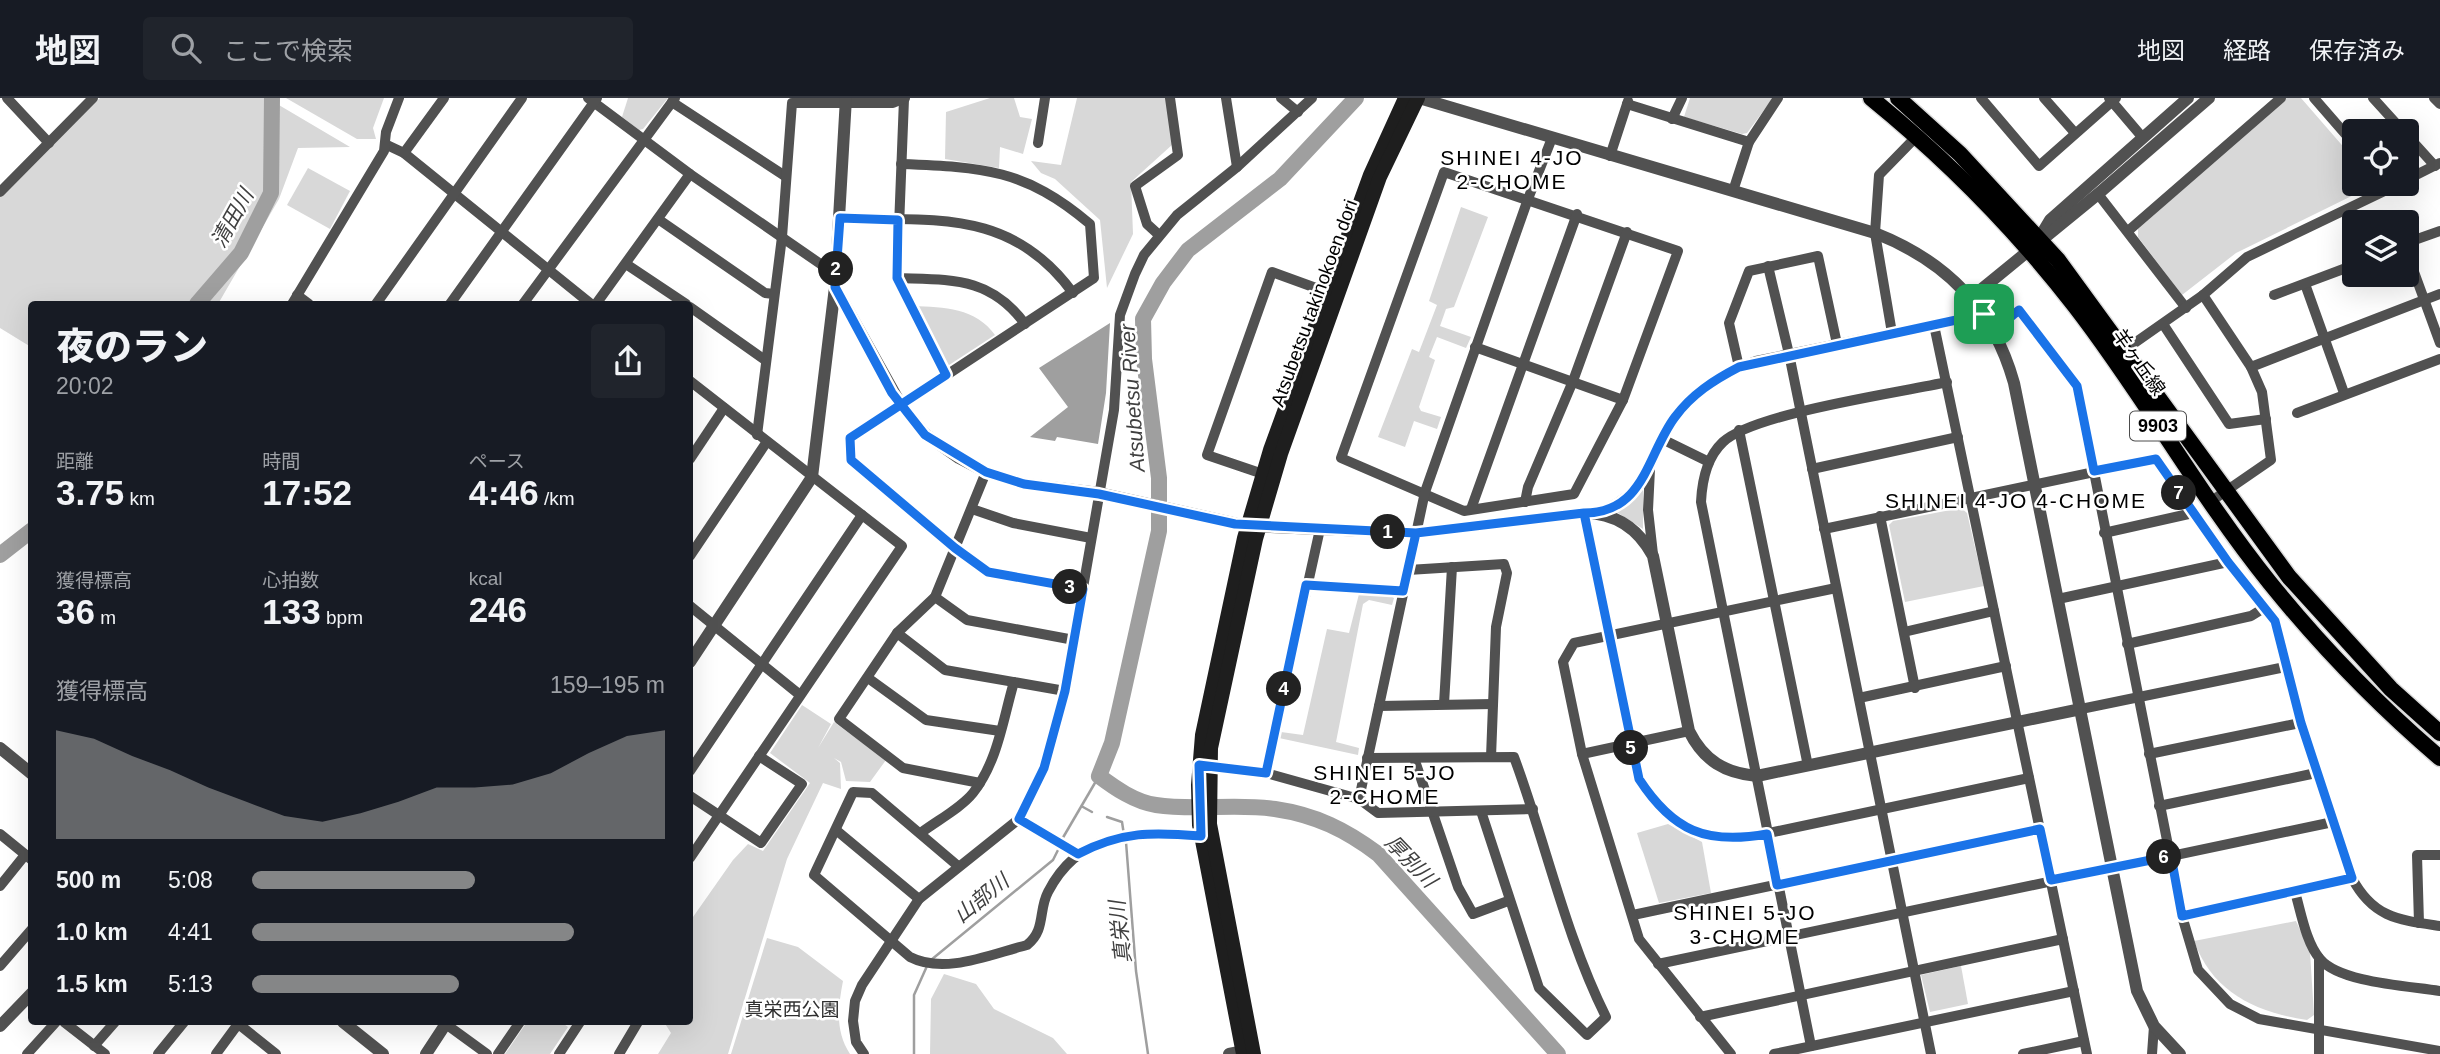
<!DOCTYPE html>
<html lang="ja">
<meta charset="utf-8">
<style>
:root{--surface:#171b24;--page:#20242c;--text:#f1f3f6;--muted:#9ea1a6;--line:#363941;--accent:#858687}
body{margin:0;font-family:Arial,"Noto Sans JP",sans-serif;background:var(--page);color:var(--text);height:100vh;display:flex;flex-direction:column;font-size:26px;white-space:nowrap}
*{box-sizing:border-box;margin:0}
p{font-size:23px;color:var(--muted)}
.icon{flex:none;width:38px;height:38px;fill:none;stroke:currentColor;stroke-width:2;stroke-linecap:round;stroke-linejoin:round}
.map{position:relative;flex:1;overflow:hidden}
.sheet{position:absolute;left:28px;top:203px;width:665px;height:724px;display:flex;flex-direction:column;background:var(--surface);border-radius:7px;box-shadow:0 7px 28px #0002}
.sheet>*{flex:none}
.buttons{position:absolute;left:2342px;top:21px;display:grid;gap:14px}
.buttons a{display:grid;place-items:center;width:77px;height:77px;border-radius:7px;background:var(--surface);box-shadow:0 7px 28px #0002;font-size:35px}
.pin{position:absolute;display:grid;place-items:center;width:60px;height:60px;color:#fff;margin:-30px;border-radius:14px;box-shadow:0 4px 10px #0006}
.km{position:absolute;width:35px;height:35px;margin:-18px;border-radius:50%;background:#222;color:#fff;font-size:19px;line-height:35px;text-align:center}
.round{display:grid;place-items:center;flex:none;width:74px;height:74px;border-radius:7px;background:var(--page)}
.headline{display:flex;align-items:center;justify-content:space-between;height:119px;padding:0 28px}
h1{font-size:38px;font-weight:800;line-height:52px}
.metrics{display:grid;grid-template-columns:repeat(3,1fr);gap:10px;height:119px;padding:7px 28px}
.metrics div{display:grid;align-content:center}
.metrics b{font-size:35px;font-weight:800}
.metrics small{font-size:19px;font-weight:400}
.metrics p{font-size:19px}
.chart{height:196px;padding:14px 28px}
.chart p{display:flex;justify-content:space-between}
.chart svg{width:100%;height:126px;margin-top:7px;fill:var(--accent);opacity:.7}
ul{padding:0 28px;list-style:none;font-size:23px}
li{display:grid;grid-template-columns:112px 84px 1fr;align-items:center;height:52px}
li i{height:18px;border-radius:9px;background:var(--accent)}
header{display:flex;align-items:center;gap:42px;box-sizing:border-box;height:98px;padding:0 35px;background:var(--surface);border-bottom:2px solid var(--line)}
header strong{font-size:33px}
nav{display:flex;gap:38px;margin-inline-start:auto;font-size:24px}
.search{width:490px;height:63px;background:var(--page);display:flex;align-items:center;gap:18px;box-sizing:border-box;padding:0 24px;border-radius:7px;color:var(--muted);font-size:26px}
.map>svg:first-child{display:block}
</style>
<header>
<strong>地図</strong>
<div class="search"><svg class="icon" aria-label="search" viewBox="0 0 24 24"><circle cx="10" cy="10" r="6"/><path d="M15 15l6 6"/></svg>ここで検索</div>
<nav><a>地図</a><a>経路</a><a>保存済み</a></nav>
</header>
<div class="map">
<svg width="2440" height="956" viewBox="0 0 2440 956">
<rect width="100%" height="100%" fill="#fff"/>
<g fill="#d8d8d8">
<path d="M100 0H267L350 49 298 50 279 101 218 206H32L31 249 0 230V99Z"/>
<path d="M286 0H384L373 30 376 41H357Z"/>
<path d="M628 0H668L643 31 639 32 622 19Z"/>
<path d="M990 0H1014L1020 19 1032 21 1023 56 1000 49 999 70 945 61 946 14Z"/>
<path d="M1077 0H1166L1173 46 1131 84 1133 136 1107 190 1100 122 1055 81 1041 75 1031 63 1061 67Z"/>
<path d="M1690 0H1773L1747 35 1742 36 1684 19Z"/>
<path d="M2286 0H2301L2354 61V86H2373L2372 88 2236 155 2182 197 2138 139V131Z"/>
<path d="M308 70 350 93 330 131 287 107Z"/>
<path d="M1461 109 1488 119 1454 209 1446 211 1440 228 1471 239 1466 250 1437 239 1429 259 1435 262 1419 309 1421 313 1441 319 1437 331 1414 323 1405 349 1378 339 1412 251 1419 254 1437 207 1429 203Z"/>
<path d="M913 208C944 209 976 210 995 237L946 269Z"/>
<path d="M1641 390 1643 392V431L1615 413Z"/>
<path d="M1961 410 1967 415 1984 488 1905 504 1889 427 1893 423Z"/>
<path d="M1359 496 1390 497 1394 500 1392 507 1369 502 1363 506 1336 644 1359 650 1358 657 1279 640 1281 634 1303 637 1327 531 1349 535Z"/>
<path d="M802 607 831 626 818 650 834 624 886 662 870 684 846 683 841 664 834 660 840 665 841 691 823 685 787 761 728 956H658L671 935 664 924H690V827L693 819 733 762 748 746 763 753 810 685 770 655Z"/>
<path d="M1668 726 1702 744 1711 795 1659 805 1637 735Z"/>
<path d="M2296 823 2310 854 2314 917 2307 922C2256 914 2213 895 2194 843Z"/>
<path d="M767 840 798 849 843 883C838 909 835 933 850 956H731Z"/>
<path d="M1961 868 1968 906 1930 914 1921 877Z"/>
<path d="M944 876 976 886 994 911 1053 940 1067 956H930L931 901Z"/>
<path d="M527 924H561L568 929 550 956H505Z"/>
</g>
<path fill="#9f9f9f" d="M1110 225 1106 295 1098 346 1057 339 1055 343 1030 339 1068 309 1039 270Z"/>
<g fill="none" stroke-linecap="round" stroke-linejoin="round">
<g stroke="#9f9f9f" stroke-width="2.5">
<path d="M1083 709 1092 714"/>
<path d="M1107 719 1122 724 1124 737"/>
<path d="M1061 743 1099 678"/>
<path d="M1126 744 1136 873 1148 956"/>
<path d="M931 862 1053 762 1059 750"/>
<path d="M914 956V897L927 868"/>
</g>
<g stroke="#9f9f9f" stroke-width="16">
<path d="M1356 0 1280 81 1188 152 1163 185 1143 221 1144 261 1159 380V433L1112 645 1099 678C1115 690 1135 704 1156 707 1195 713 1236 705 1275 711 1316 717 1346 732 1378 756L1558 956"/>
<path d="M197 206 241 155 271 95 272 0"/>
<path d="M0 457 32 432"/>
</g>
<g stroke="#dbdbdb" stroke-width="19">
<g id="primary">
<path d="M1871 0C1946 61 2016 132 2075 208 2144 297 2199 397 2270 485 2321 548 2378 607 2440 660"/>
<path d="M1898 0 1960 56 2058 162 2289 479 2391 591 2440 635"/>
</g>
</g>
<g stroke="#515151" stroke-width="10">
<path d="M7 0 49 45"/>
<path d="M588 0 690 76 835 176"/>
<path d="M1226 0 1237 69"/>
<path d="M1281 0 1298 14"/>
<path d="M1981 0 2039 68 2116 0"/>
<path d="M2044 0 2075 35"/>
<path d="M2109 0 2143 40"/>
<path d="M2314 0 2354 46"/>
<path d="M2373 0 2403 33"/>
<path d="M2434 0 2440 6"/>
<path d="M904 1 897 180 946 277"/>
<path d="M672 4 785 78"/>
<path d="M1627 6 1749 44"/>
<path d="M1672 21 1682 0"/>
<path d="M2406 36 2435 68"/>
<path d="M1038 45 1045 0"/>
<path d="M387 47 404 55 591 206"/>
<path d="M404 55 444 0"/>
<path d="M1610 58 1628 3"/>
<path d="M901 66C983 69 1025 71 1090 126L1094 180 851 340V362L955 450 988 474 1083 491"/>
<path d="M1444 74 1678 153 1623 302 1574 396 1464 413 1341 360Z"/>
<path d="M2406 82 2440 65"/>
<path d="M1733 93 1749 44 1778 0"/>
<path d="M0 94 93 0"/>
<path d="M2098 96 2186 210"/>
<path d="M840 120C934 123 1011 110 1073 195"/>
<path d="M658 121 765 195 774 196"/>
<path d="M2128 133 2281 0"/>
<path d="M1159 137 1147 126 1135 88 1178 57 1170 0"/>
<path d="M2406 145 2440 133"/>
<path d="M2406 152 2440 245"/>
<path d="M626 166 686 206"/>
<path d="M1768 168 1789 256 1931 956"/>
<path d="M897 180C950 182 990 178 1025 226"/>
<path d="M2305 186 2344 295"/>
<path d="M297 197 309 206"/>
<path d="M2203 197 2251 269"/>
<path d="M2274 197 2354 167"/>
<path d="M292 206 384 53 386 34 399 0"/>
<path d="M376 206 522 0"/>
<path d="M450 206 597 0"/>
<path d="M523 206 675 0"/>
<path d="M596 206 690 76"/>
<path d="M690 209 765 262"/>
<path d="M2163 226 2229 326 2266 321"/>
<path d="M1934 227 2087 956"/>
<path d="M1994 233 2019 212 2077 288 2182 818 2198 872 2230 906 2259 921 2440 953"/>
<path d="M1892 235 1875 135 1879 77 1916 39"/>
<path d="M1475 249 1623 302"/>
<path d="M2126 251 2203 197 2247 159 2399 86"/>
<path d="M1739 269 1729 225 1749 173 1818 158 1837 246"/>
<path d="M690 283 902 448 690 760"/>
<path d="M2297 315 2440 261"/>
<path d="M1739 332 1808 668"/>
<path d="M757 337 782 139 792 5H893L905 0"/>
<path d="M1662 341 1709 364"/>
<path d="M690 361 724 310"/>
<path d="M1650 371 1648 412 1653 456"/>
<path d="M1812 371 1958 339"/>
<path d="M1263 376 1207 357 1272 174 1327 194"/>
<path d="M1525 404 1528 389 1573 283 1627 134"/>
<path d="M2210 404 2271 362 2262 294 2251 269 2440 196"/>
<path d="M972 411 1013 425 1091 440"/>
<path d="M1471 411 1577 116"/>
<path d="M1584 415 1639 681C1667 723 1694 743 1745 740L2029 680"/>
<path d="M1595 415C1651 397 1645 361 1674 320 1694 292 1724 274 1756 263L1984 216"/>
<path d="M1880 418 1915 590"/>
<path d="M1824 431 2156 361 2228 464 2275 523 2300 625 2352 780C2373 820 2399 822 2440 828"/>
<path d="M2104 435 2193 415"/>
<path d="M690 458 766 345"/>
<path d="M1408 472 1504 466 1507 475 1496 529 1491 659"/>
<path d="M1306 487 1403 493"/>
<path d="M935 499 967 522 1074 542"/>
<path d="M2058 501 2228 464"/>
<path d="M690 508 800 597"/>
<path d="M1904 534 1994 513"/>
<path d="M897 535 945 572 1065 593"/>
<path d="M2127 546 2251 518 2264 510"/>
<path d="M868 580 926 622 1000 633"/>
<path d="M1859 600 2006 568"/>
<path d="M1444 606 1452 469"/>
<path d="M1379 608 1493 606"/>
<path d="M2081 611 2285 569"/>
<path d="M1582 656 1689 633"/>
<path d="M2149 656 2300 625"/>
<path d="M1367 660 1514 659C1546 745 1565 837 1606 919L1587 937 1539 890 1481 713"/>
<path d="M1414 660 1458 789 1473 816 1508 803"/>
<path d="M1205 667 1266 675 1359 701 1425 394 1528 101 1552 40"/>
<path d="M690 673 862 417"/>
<path d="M1266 675 1320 431"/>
<path d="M980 685 903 670 839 621 897 535 935 499 986 374"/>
<path d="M690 698 761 745 802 686 759 658"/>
<path d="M1359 701 1378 715 1533 711"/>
<path d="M2159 708 2316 675"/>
<path d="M1019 721 1078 756"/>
<path d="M836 732 919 801"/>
<path d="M922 734C938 722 961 710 973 695 998 663 1003 621 1014 584"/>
<path d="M0 736 32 762"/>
<path d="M958 768 872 695 853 694 814 777 910 859C945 877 991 856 1027 847 1046 832 1038 813 1048 794 1083 726 1144 737 1208 738"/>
<path d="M0 788 25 757"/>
<path d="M2295 794C2301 814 2306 845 2320 861 2340 885 2410 888 2440 893"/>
<path d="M1633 817 2040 731"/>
<path d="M2182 818 2352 780"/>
<path d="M2419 825 2417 757H2440"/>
<path d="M2319 860V956"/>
<path d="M1658 866 2333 724"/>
<path d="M0 868 32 831"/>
<path d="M1700 919 2063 841"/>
<path d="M64 924 105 956"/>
<path d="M236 924 276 956"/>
<path d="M443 924 487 956"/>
<path d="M94 948 115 924"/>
<path d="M1811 948 1701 404C1702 383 1707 359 1723 344 1754 315 1898 295 1947 284"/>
<path d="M27 956 56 924"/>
<path d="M158 956 184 924"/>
<path d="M216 956 238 926"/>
<path d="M498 956 520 924"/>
<path d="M559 956 580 924"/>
<path d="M619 956 638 924"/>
<path d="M864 956 856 944 853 923 855 903 862 887 919 801 1019 721 1044 670 1065 593 1114 312 1120 217 1135 176 1144 157 1177 117 1237 69 1312 0"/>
<path d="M1731 956 1639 841 1582 656 1563 564 1574 545 1836 490"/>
<path d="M1774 956 2074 893"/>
<path d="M2023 956 2084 943"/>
<path d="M2152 956 2154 928"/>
</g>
<g stroke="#515151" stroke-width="12">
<path d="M846 0 835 189 901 307 925 336 959 360 986 374 1025 386 1099 395 1247 428 1416 435 1584 415C1616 415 1638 430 1653 458L1689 633C1704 663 1725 675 1757 678L2081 611"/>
<path d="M1419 0 1875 135C1946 163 1993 210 2014 285L2137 893 2154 928 2180 956"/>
<path d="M2041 137 2050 122 2188 0"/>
<path d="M1972 199 2098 96 2209 0"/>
<path d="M690 564 812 379 835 189"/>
<path d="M0 650 32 676"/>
<path d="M343 924 383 956"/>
<path d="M0 928 32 895"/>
<path d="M426 956 447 924"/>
<path d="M1229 956 1249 952"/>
</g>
<g stroke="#1e1e1e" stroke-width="14">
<path d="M1243 956 1199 727 1198 687 1202 637 1244 440 1270 352 1370 77 1405 0"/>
<path d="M1254 956 1210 726 1211 650 1256 441 1281 356 1380 79 1418 0"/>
</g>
<use href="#primary" stroke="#000" stroke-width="16"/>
</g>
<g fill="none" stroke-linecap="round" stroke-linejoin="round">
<g stroke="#fff" stroke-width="14">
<path id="route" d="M1984 216 1739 269C1714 282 1692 296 1675 319 1647 356 1645 415 1584 415L1416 435 1235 426 1099 396 1024 386 986 374 925 337 892 295 835 189 840 120 898 122 897 180 946 277 850 340 851 362 955 450 988 474 1083 491 1065 593 1044 670 1019 721 1078 756C1122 733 1153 734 1201 738L1199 667 1266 675 1306 487 1403 493 1416 435 1584 415 1639 681C1673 733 1706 747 1767 736L1777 787 2040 731 2051 782 2171 758 2182 818 2352 780 2301 625 2275 523 2228 464 2156 361 2094 373 2077 288 2019 212 1994 233 1984 216"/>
</g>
<use href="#route" stroke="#1a73e8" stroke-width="9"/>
</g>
<g text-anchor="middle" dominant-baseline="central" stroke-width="5" stroke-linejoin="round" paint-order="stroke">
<rect fill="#fff" stroke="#4c4c4c" stroke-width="2" x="2130" y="313.5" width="56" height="29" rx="5"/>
<g font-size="18" font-weight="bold" fill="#000">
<text x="2158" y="328">9903</text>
</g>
<g font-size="19" fill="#000" stroke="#fff">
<text transform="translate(1314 205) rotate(-70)">Atsubetsu takinokoen dori</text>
<text transform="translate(2139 264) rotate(55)">羊ヶ丘線</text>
</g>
<g font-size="19" fill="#2f2f2f" stroke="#fff">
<text x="792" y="911">真栄西公園</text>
</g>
<g font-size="21" letter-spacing="2" fill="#000" stroke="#fff">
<text x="1512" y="59">SHINEI 4-JO<tspan x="1512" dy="24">2-CHOME</tspan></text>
<text x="2016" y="402">SHINEI 4-JO 4-CHOME</text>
<text x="1385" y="674">SHINEI 5-JO<tspan x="1385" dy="24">2-CHOME</tspan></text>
<text x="1745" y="814">SHINEI 5-JO<tspan x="1745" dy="24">3-CHOME</tspan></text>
</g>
<g font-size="21" font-style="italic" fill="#404040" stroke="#fff">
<text transform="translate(232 120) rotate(-61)">清田川</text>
<text transform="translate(1132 300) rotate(-94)">Atsubetsu River</text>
<text transform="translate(1411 763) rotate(46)">厚別川</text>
<text transform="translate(981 800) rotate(-39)">山部川</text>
<text transform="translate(1120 834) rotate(-96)">真栄川</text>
</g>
</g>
</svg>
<div class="buttons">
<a><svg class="icon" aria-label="locate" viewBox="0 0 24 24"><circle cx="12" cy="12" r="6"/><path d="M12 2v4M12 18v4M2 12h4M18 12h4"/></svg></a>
<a><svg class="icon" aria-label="layers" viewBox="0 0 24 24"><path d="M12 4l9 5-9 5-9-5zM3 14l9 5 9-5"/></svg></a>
</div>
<div class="pin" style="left:1984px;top:216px;background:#1e9e55"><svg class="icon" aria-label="arrive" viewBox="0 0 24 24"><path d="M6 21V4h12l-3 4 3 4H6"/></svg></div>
<b class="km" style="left:1388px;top:434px">1</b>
<b class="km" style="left:836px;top:171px">2</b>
<b class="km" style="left:1070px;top:489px">3</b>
<b class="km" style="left:1284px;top:591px">4</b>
<b class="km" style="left:1631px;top:650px">5</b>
<b class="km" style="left:2164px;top:759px">6</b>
<b class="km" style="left:2179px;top:395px">7</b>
<section class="sheet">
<div class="headline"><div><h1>夜のラン</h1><p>20:02</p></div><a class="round"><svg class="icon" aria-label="share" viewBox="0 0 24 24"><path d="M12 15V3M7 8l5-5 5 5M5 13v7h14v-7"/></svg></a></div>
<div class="metrics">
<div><p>距離</p><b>3.75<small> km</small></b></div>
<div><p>時間</p><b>17:52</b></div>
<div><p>ペース</p><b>4:46<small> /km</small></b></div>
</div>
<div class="metrics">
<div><p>獲得標高</p><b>36<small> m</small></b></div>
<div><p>心拍数</p><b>133<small> bpm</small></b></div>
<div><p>kcal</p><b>246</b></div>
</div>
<div class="chart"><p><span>獲得標高</span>159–195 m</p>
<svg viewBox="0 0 160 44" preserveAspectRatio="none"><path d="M0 44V6L10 9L20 15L30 20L40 26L50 31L60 36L70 38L80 35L90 31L100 26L110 26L120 25L130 21L140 14L150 8L160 6V44z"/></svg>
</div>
<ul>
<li><b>500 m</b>5:08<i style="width:54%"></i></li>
<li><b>1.0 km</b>4:41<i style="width:78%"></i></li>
<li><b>1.5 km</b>5:13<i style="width:50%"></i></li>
</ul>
</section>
</div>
